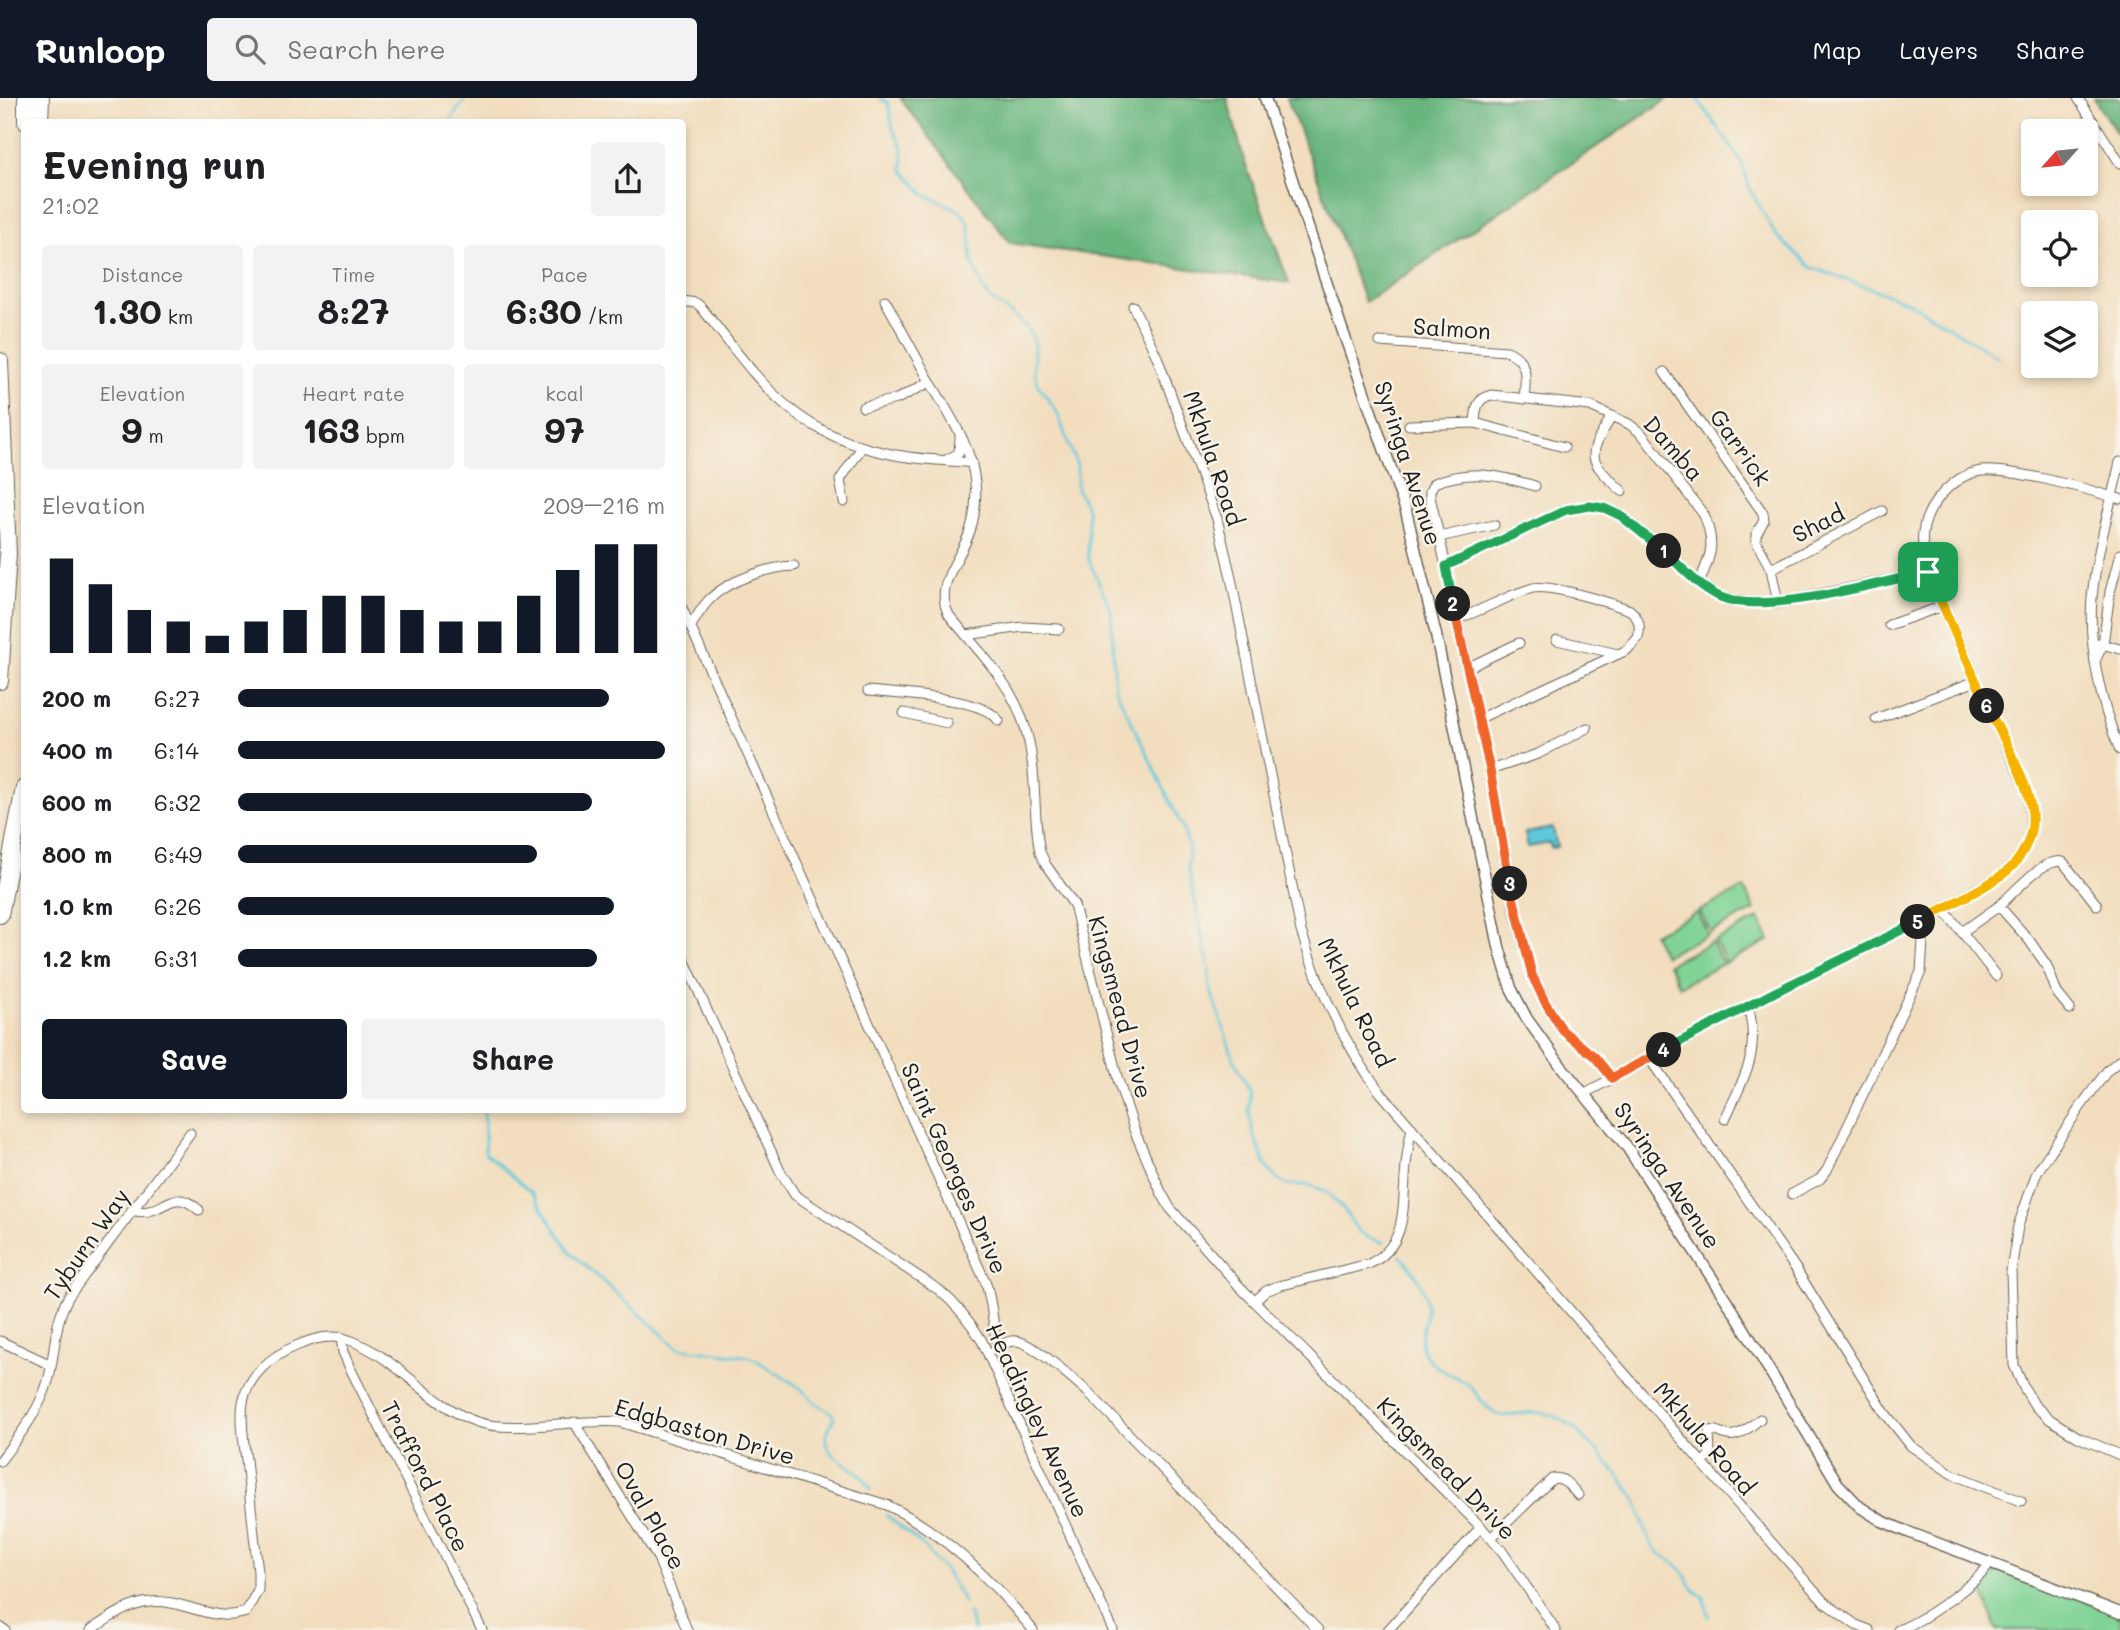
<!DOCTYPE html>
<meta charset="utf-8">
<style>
:root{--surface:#fff;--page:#f2f2f2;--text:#202124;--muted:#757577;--accent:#111827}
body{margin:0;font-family:Mali,sans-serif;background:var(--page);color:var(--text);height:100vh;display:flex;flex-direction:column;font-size:26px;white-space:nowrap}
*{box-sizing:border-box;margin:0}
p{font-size:23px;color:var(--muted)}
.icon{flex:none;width:38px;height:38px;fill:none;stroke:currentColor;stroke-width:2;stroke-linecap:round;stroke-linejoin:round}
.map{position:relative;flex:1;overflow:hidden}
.panel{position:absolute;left:21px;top:21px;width:665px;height:994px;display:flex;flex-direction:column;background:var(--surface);border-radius:7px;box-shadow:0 4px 10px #0003}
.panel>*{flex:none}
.needle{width:46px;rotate:243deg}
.tools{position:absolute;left:2021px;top:21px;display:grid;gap:14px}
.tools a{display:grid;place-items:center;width:77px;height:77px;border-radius:7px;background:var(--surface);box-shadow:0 4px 10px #0003;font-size:35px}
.pin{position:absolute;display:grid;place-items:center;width:60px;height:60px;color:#fff;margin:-30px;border-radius:14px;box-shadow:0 4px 10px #0006}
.km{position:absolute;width:35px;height:35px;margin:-18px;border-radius:50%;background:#222;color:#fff;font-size:19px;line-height:35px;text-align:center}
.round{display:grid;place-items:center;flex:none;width:74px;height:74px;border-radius:7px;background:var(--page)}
.head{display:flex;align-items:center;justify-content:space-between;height:119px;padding:0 21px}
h1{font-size:38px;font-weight:700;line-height:52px}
.figures{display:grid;grid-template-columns:repeat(3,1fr);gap:10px;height:119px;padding:7px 21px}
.figures div{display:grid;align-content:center;border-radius:7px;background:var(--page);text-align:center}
.figures b{font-size:35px;font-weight:700}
.figures small{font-size:19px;font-weight:400}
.figures p{font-size:19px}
.chart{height:196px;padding:14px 21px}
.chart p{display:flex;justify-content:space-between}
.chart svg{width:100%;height:126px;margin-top:7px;stroke:var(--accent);stroke-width:6}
.cta{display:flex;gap:14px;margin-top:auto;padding:14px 21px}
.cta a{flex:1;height:80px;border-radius:7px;background:var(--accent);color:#fff;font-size:28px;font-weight:700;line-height:80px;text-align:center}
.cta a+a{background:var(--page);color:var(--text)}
ul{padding:0 21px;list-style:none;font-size:23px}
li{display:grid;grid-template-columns:112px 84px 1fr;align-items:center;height:52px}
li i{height:18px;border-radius:9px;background:var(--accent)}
header{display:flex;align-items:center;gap:42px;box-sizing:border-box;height:98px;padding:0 35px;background:var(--accent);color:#fff}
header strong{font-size:33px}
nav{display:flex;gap:38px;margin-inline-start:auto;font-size:24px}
.search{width:490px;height:63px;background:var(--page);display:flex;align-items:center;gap:18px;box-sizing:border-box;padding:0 24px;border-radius:7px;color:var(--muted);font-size:26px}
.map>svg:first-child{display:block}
</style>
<header>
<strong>Runloop</strong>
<div class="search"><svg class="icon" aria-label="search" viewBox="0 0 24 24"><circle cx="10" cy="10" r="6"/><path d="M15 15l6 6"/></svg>Search here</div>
<nav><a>Map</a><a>Layers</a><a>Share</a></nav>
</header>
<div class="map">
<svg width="2120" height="1532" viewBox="0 0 2120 1532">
<rect width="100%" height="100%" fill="#f7f3e8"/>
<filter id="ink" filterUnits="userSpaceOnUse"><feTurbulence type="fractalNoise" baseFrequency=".0143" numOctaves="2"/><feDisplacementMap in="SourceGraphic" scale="14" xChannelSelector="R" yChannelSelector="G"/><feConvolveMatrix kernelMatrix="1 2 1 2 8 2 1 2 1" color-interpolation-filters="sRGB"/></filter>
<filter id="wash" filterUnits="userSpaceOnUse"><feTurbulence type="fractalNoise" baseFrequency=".00686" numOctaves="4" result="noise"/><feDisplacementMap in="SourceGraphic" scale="28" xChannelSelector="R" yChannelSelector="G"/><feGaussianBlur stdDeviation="1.57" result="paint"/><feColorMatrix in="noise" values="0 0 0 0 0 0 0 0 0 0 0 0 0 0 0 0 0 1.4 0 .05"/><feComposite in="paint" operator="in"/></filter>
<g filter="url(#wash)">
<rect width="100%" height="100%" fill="#f2debf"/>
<g fill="#80d395" stroke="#4e7858" stroke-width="2">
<path d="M1744 790 1755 812 1711 834 1699 813Z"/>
<path d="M1697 814 1708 836 1664 858 1653 836Z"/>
<path d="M1759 820 1770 842 1726 865 1715 843Z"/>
<path d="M1712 844 1723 866 1679 888 1668 866Z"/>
<path d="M2000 1471 2120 1516V1532H1997L1981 1488Z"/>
</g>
<g fill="#68b57e" stroke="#42684d" stroke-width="2">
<path d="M900 0H1227L1245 65 1289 185 1010 145Z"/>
<path d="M1287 0H1669L1365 204Z"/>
<path d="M2093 0H2120V40Z"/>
</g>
<path fill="#61c8dd" stroke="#3e727c" stroke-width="2" d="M1553 730 1557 749 1551 750 1550 745 1528 749 1525 735Z"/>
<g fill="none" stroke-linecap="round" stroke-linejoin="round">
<g stroke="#61c8dd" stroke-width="2.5">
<path d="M880 0 888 5 893 31 903 51V72L925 97 961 113 969 126 972 163 983 190 991 202 1012 216 1026 229 1034 242V273L1038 287 1057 314 1077 368V391L1088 413V460L1111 512 1115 590 1183 730 1189 750 1188 770 1209 870 1210 890 1233 959 1250 994 1249 1013 1253 1034 1265 1066 1275 1079 1287 1087H1309L1326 1093 1345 1113 1357 1132 1367 1139 1384 1145"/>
<path d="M1697 0 1742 65 1750 91 1775 136 1811 169 1911 205 1998 259"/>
<path d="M449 24 466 0"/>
<path d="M484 1012 485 1055 532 1095 571 1155 678 1250 751 1259 799 1289 817 1306 831 1314 834 1319C832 1326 827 1332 826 1340 823 1361 861 1367 871 1392"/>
<path d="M1400 1158C1411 1167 1425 1190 1426 1204 1429 1228 1410 1243 1431 1264 1440 1274 1452 1276 1463 1283 1477 1292 1482 1309 1497 1316 1505 1320 1515 1316 1523 1315 1543 1312 1562 1319 1577 1333 1596 1350 1618 1376 1633 1397 1642 1410 1642 1431 1652 1447 1660 1459 1676 1463 1684 1475 1692 1486 1689 1491 1704 1499L1709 1519"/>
<path d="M886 1417 921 1446 946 1474 964 1504"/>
<path d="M968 1515 974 1532"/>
</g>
</g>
</g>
<g filter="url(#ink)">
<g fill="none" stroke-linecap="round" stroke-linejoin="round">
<g stroke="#676055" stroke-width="11">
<g id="minor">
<path d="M2078 0 2120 65"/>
<path d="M885 202C901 231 916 259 932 287 950 318 972 349 975 385 977 401 975 417 970 433 961 462 933 486 949 517 989 566 1025 597 1032 663 1036 693 1034 725 1040 754L1046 767 1074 807 1118 982 1135 1034 1161 1094 1170 1110 1240 1189 1481 1429 1502 1453 1556 1532"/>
<path d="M682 203 696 205 701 209C760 283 791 336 891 356 918 362 946 362 972 365"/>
<path d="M1133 208 1157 259 1217 421 1230 475 1301 833C1318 889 1345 947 1380 994 1529 1163 1674 1335 1824 1504L1856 1527 1869 1532"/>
<path d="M1380 244 1507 253C1529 262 1526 281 1524 301"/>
<path d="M1664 274 1763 415 1764 422 1756 437V443L1771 471 1778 505"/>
<path d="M863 309 897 301 930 284"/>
<path d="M1612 318C1587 359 1586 360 1622 393"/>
<path d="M1409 327 1475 325"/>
<path d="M1564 349 1475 325C1476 311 1476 301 1491 297L1590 308 1629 326 1642 336 1704 417C1716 447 1711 457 1699 485"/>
<path d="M946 362 959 355 960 339"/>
<path d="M2120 364C2110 409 2096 455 2092 500 2088 548 2101 608 2120 652"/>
<path d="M1535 388C1498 377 1472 371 1434 385L1430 393V399L1446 468 1566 412 1590 408 1604 410 1621 418 1650 440 1699 485 1722 500 1734 503 1778 505 1928 474"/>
<path d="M844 404 840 382 862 349"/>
<path d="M1439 439 1494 427"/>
<path d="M1446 468 1490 672 1514 809 1532 877 1545 903 1563 933 1595 959 1612 980"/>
<path d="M1771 471 1882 413"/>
<path d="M682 510 985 1183C993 1204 992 1227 998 1249"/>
<path d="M1456 521C1483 513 1507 497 1533 490 1550 486 1611 505 1630 512 1639 520 1641 528 1638 540L1627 552 1478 621"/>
<path d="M1889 527 1943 508"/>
<path d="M691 528C697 518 703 507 711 500 729 482 769 469 794 468"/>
<path d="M966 537 1023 529 1059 531"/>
<path d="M1557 542 1618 556"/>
<path d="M2098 545 2120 551"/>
<path d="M2096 561 2103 546 2110 494 2120 456"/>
<path d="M1467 570 1519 545"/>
<path d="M868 593C897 596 984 599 999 623"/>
<path d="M904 615 947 625"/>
<path d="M1876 621 1976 583"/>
<path d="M1490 672 1538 656 1587 630"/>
<path d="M1999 808C2014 795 2043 759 2063 764L2097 807"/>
<path d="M1942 810 1962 834 1999 808 2029 842 2047 868 2057 895 2070 911"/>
<path d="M1962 834 1996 878"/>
<path d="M682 857 780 1073 795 1097 939 1192C957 1207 970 1223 982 1243L1113 1532"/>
<path d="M1649 960 1796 1171 1885 1315 1911 1348 1952 1376 2021 1403"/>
<path d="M2120 962 2107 973 2081 1008 2037 1074 2018 1128 2011 1173 2014 1267 2023 1288 2035 1308 2051 1322 2078 1339 2120 1357"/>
<path d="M1585 995 1775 894 1920 823 2002 777C2032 750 2036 730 2026 692L1928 474C1920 448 1919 425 1937 402 1947 389 1960 378 1976 374 2002 367 2091 392 2120 401"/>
<path d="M1725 1021C1744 979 1761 956 1748 908"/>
<path d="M1792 1096 1820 1081 1827 1072 1921 874 1923 842 1920 823"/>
<path d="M132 1112C157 1120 168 1096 185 1103 190 1104 195 1109 199 1112"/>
<path d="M1255 1203 1266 1193 1278 1188 1369 1166C1405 1149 1403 1115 1405 1080 1406 1063 1408 1047 1412 1030"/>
<path d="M341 1239 343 1254 350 1270 482 1532"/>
<path d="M0 1243 51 1267"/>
<path d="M995 1251C1001 1247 1008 1242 1016 1243 1033 1244 1075 1283 1089 1295L1318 1532"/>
<path d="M574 1324 658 1460 687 1532"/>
<path d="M0 1363C19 1338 39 1314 48 1283 56 1254 53 1225 69 1198L190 1035"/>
<path d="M1702 1365 1710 1357 1709 1333C1717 1331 1719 1335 1727 1337 1739 1340 1751 1328 1760 1321"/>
<path d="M1491 1440 1552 1381C1563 1377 1571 1389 1578 1397"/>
<path d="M0 1529 5 1532"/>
<path d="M91 1532C109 1520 128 1506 150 1504 183 1500 212 1526 246 1514L258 1492V1474C254 1437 250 1399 246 1362 244 1344 240 1322 243 1304 248 1277 272 1258 296 1248 315 1240 332 1235 352 1243 399 1261 430 1308 477 1324 513 1336 578 1320 620 1324L887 1407C945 1435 993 1483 1033 1532"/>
<path d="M1388 1532 1481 1429"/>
<path d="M1898 1532C1920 1525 1979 1484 1990 1465"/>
</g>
</g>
<g stroke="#676055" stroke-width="13">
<path id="tertiary" d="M1265 0 1342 231 1406 413 1436 537 1499 849 1511 890 1527 921 1561 968 1627 1049 1734 1214 1838 1386 1860 1409 1882 1423 1908 1434 2120 1515"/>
</g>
<g stroke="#676055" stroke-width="18">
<g id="motorway">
<path d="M26 0V24"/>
<path d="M40 24 41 0"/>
<path d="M0 263 8 456 0 583"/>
<path d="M0 817 24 690"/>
</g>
</g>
<use href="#minor" stroke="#fff" stroke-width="9"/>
<use href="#tertiary" stroke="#fff" stroke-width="10"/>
<use href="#motorway" stroke="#fff" stroke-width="16"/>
</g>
</g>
<g fill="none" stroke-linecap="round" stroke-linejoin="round" filter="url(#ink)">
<g stroke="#fff" stroke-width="14">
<path id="split-1" d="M1664 453C1682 469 1700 491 1723 500 1766 517 1880 484 1928 474"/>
</g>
<g stroke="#fff" stroke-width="14">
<path id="split-2" d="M1453 506 1446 468 1566 412 1590 408 1604 410 1621 418 1664 453"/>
</g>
<g stroke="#fff" stroke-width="14">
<path id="split-3" d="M1453 506 1490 672 1510 786"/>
</g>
<g stroke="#fff" stroke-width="14">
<path id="split-4" d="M1510 786 1532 877 1545 904 1563 933 1595 959 1612 980 1664 952"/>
</g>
<g stroke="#fff" stroke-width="14">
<path id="split-5" d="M1664 952 1775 894 1918 824"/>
</g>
<g stroke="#fff" stroke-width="14">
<path id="split-6" d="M1918 824C1943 810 1980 793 2002 777 2020 765 2034 739 2032 717 2030 687 2001 636 1987 608"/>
</g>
<g stroke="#fff" stroke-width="14">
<path id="split-7" d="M1928 474 1987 608"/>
</g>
<use href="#split-1" stroke="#22a559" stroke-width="9"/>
<use href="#split-2" stroke="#22a559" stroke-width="9"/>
<use href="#split-3" stroke="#f0652b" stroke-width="9"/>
<use href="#split-4" stroke="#f0652b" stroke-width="9"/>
<use href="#split-5" stroke="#22a559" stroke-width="9"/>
<use href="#split-6" stroke="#f5b400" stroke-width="9"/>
<use href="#split-7" stroke="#f5b400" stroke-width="9"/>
</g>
<g text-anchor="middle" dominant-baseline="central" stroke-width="5" stroke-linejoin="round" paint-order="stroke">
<g font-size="23" fill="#1c1c1c" stroke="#f7f3e8">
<text transform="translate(1452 230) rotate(4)">Salmon</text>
<text transform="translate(1741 349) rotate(55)">Garrick</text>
<text transform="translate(1674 350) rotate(49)">Damba</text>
<text transform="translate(1214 360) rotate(71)">Mkhula Road</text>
<text transform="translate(1409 365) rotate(72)">Syringa Avenue</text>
<text transform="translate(1818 425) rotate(-27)">Shad</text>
<text transform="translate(1356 904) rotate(64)">Mkhula Road</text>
<text transform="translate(1121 909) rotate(75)">Kingsmead Drive</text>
<text transform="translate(955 1070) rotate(66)">Saint Georges Drive</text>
<text transform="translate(1668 1077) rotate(56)">Syringa Avenue</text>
<text transform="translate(86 1146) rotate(-55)">Tyburn Way</text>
<text transform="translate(1038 1322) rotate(65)">Headingley Avenue</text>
<text transform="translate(705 1333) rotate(16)">Edgbaston Drive</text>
<text transform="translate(1705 1340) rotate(49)">Mkhula Road</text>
<text transform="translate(1447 1370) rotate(46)">Kingsmead Drive</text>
<text transform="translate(426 1378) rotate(63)">Trafford Place</text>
<text transform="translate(651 1417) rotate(61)">Oval Place</text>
</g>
</g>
</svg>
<div class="tools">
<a><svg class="needle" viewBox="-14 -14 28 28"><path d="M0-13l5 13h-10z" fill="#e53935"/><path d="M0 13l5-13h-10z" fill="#757577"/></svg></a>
<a><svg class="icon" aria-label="locate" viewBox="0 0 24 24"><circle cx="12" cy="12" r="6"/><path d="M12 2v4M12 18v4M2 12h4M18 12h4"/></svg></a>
<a><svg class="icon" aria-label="layers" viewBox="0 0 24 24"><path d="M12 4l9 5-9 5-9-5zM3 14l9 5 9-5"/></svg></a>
</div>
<div class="pin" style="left:1928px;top:474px;background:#1e9e55"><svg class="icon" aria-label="arrive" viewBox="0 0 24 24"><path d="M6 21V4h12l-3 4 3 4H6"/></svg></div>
<b class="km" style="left:1664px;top:453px">1</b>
<b class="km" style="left:1453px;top:506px">2</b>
<b class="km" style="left:1510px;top:786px">3</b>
<b class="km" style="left:1664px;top:952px">4</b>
<b class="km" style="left:1918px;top:824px">5</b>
<b class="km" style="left:1987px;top:608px">6</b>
<section class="panel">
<div class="head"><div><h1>Evening run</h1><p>21:02</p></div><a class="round"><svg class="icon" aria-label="share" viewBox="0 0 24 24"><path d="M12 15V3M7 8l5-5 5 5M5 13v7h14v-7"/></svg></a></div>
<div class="figures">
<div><p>Distance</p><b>1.30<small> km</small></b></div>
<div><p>Time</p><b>8:27</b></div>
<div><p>Pace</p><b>6:30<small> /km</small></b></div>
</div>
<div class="figures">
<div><p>Elevation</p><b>9<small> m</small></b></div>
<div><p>Heart rate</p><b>163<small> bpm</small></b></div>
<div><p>kcal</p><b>97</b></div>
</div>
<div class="chart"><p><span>Elevation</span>209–216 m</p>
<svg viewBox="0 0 160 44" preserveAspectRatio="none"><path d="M5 44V11M15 44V20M25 44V29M35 44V33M45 44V38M55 44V33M65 44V29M75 44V24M85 44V24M95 44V29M105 44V33M115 44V33M125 44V24M135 44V15M145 44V6M155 44V6"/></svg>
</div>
<ul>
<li><b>200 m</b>6:27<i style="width:87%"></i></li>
<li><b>400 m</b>6:14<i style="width:100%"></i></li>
<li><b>600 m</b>6:32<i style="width:83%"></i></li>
<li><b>800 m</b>6:49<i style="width:70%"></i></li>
<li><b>1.0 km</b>6:26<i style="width:88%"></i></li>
<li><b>1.2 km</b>6:31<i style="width:84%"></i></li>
</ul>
<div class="cta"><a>Save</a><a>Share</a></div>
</section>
</div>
